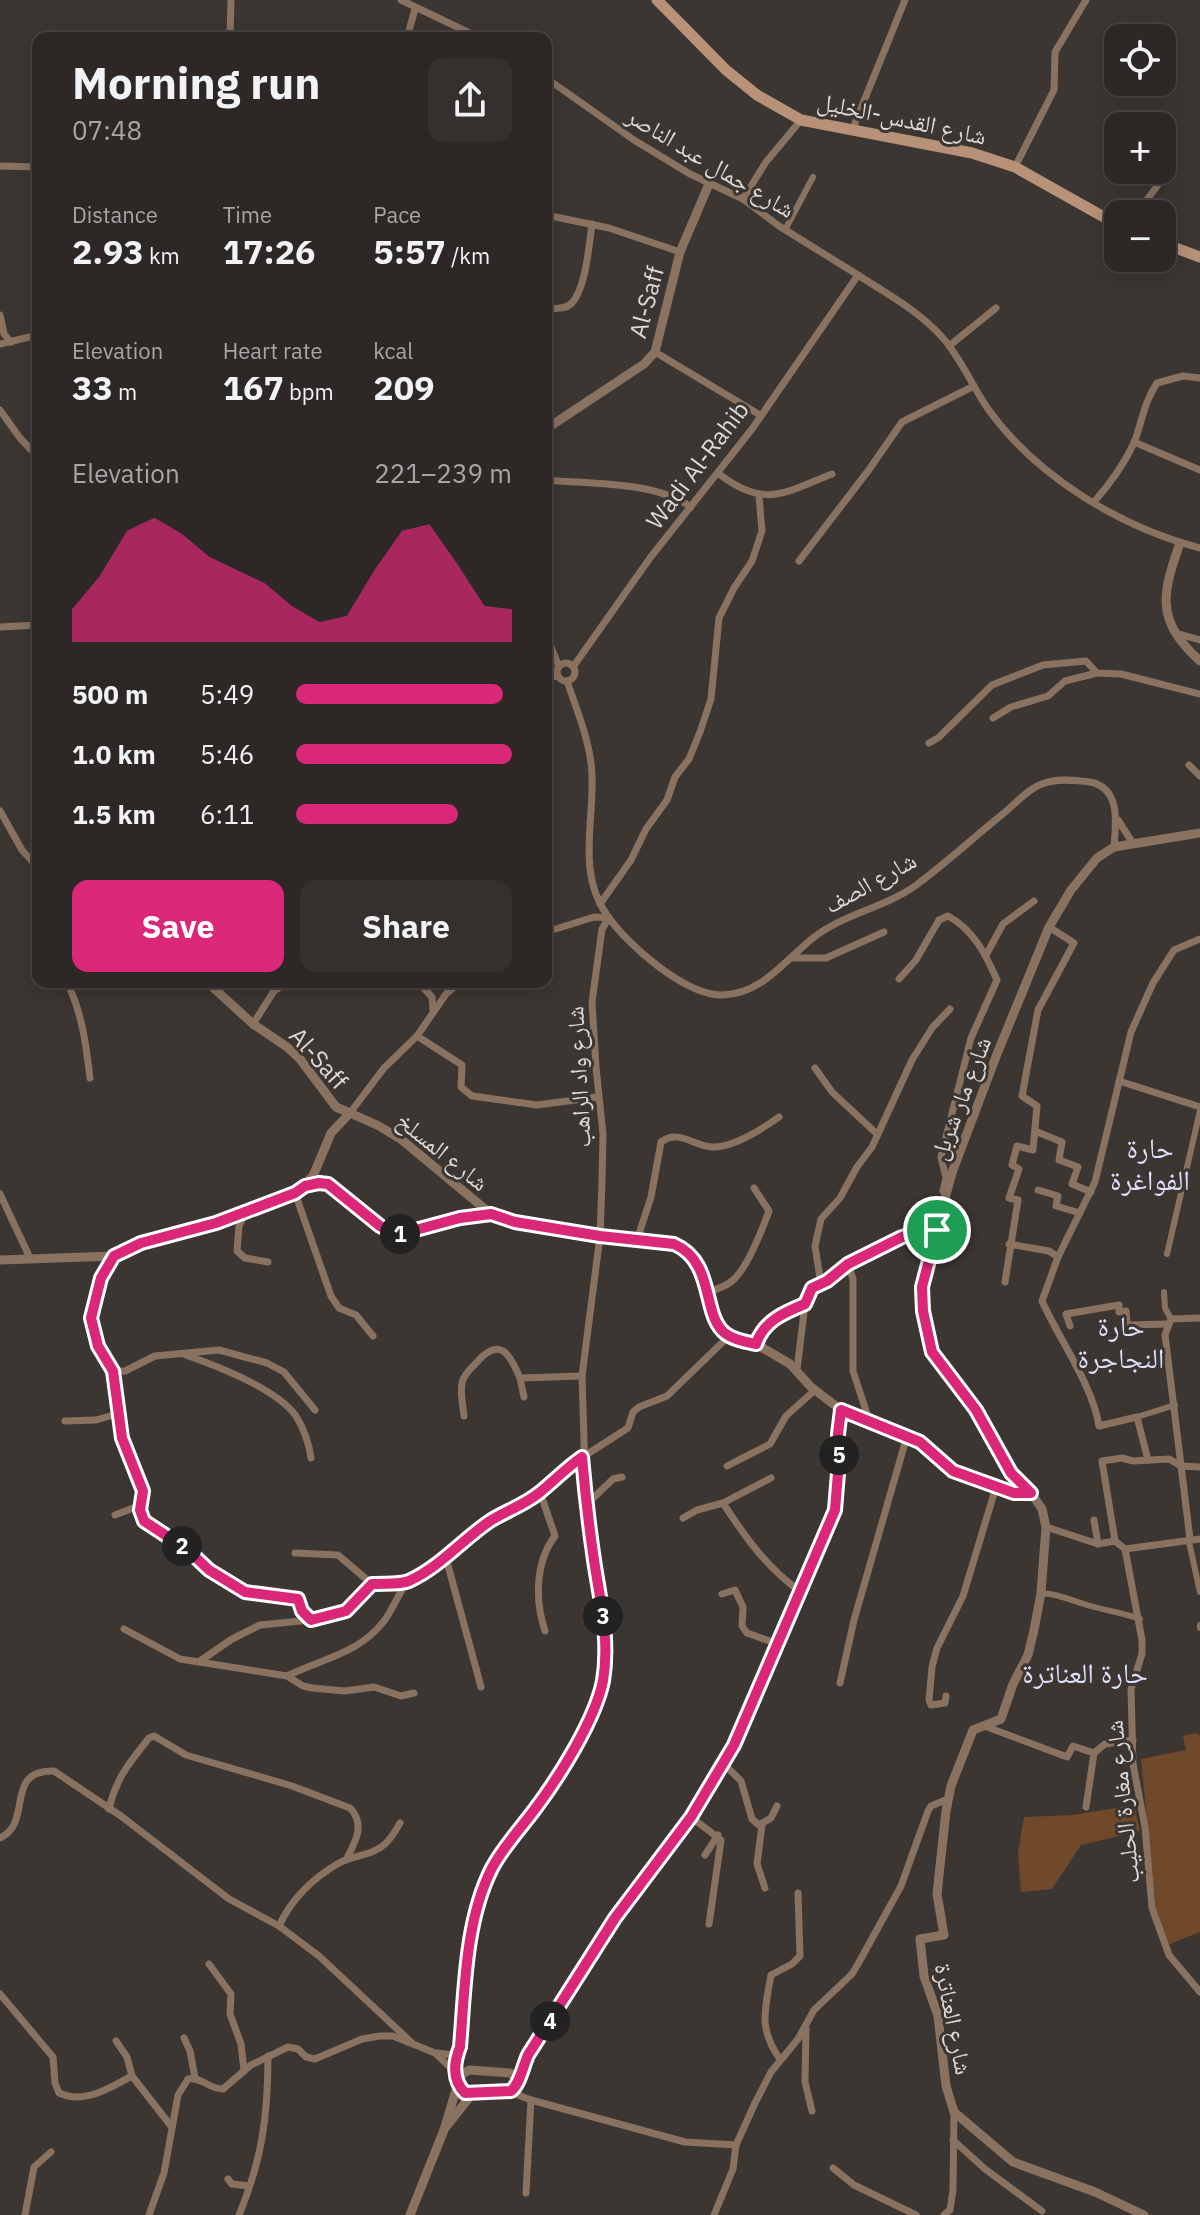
<!DOCTYPE html>
<meta charset="utf-8">
<style>
:root{--surface:#2d2826;--page:#35302e;--text:#f1f3f6;--muted:#a7a6a7;--line:#484443;--accent:#db2777}
body{margin:0;font-family:"IBM Plex Sans","Noto Naskh Arabic",sans-serif;background:var(--page);color:var(--text);height:100vh;display:flex;flex-direction:column;font-size:30px;white-space:nowrap}
*{box-sizing:border-box;margin:0}
p{font-size:26px;color:var(--muted)}
.icon{flex:none;width:44px;height:44px;fill:none;stroke:currentColor;stroke-width:2;stroke-linecap:round;stroke-linejoin:round}
.map{position:relative;flex:1;overflow:hidden}
.panel{position:absolute;left:32px;top:32px;width:520px;height:956px;display:flex;flex-direction:column;background:var(--surface);border-radius:16px;box-shadow:0 4px 20px #0003,0 0 0 2px var(--line)}
.panel>*{flex:none}
.tools{position:absolute;left:1104px;top:24px;display:grid;gap:16px}
.tools a{display:grid;place-items:center;width:72px;height:72px;border-radius:16px;background:var(--surface);box-shadow:0 4px 20px #0003,0 0 0 2px var(--line);font-size:40px}
.pin{position:absolute;display:grid;place-items:center;width:68px;height:68px;color:#fff;margin:-34px;border:4px solid #fff;border-radius:50%;box-shadow:0 2px 8px #0007}
.km{position:absolute;width:40px;height:40px;margin:-20px;border-radius:50%;background:#222;color:#fff;font-size:22px;line-height:40px;text-align:center}
.round{display:grid;place-items:center;flex:none;width:84px;height:84px;border-radius:16px;background:var(--page)}
.head{display:flex;align-items:center;justify-content:space-between;height:136px;padding:0 40px}
h1{font-size:44px;font-weight:700;line-height:60px}
.figures{display:grid;grid-template-columns:repeat(3,1fr);gap:12px;height:136px;padding:8px 40px}
.figures div{display:grid;align-content:center}
.figures b{font-size:34px;font-weight:700}
.figures small{font-size:22px;font-weight:400}
.figures p{font-size:22px}
.chart{height:224px;padding:16px 40px}
.chart p{display:flex;justify-content:space-between}
.chart svg{width:100%;height:144px;margin-top:8px;fill:var(--accent);opacity:.7}
.action{display:flex;gap:16px;margin-top:auto;padding:16px 40px}
.action a{flex:1;height:92px;border-radius:16px;background:var(--accent);color:#fff;font-size:32px;font-weight:700;line-height:92px;text-align:center}
.action a+a{background:var(--page);color:var(--text)}
ul{padding:0 40px;list-style:none;font-size:26px}
li{display:grid;grid-template-columns:128px 96px 1fr;align-items:center;height:60px}
li i{height:20px;border-radius:10px;background:var(--accent)}
.map>svg:first-child{display:block}
</style>
<div class="map">
<svg width="1200" height="2215" viewBox="0 0 1200 2215">
<rect width="100%" height="100%" fill="#3c3632"/>
<g fill="#70492b">
<path d="M1197 1733 1200 1736V1932L1167 1945 1156 1909 1141 1759 1186 1750 1183 1736Z"/>
<path d="M1134 1805 1140 1831 1081 1845 1052 1889 1021 1892 1018 1853 1024 1817 1073 1815Z"/>
</g>
<g fill="none" stroke-linecap="round" stroke-linejoin="round">
<g stroke="#8a7261" stroke-width="6">
<path d="M785 230 813 177"/>
<path d="M1167 1254 1200 1111"/>
<path d="M1164 1292 1165 1308 1171 1319"/>
<path d="M1137 1417 1175 1405"/>
<path d="M1189 1542 1200 1592"/>
<path d="M1041 1593C1057 1594 1069 1599 1084 1604 1102 1610 1121 1612 1140 1619"/>
<path d="M1200 1625V1628"/>
</g>
<g stroke="#8a7261" stroke-width="7">
<path d="M401 0 480 38"/>
<path d="M230 38 231 0"/>
<path d="M407 38 415 9"/>
<path d="M546 78 634 140 690 174 743 199 779 226 858 275 752 429 650 558 573 667"/>
<path d="M853 128 905 0"/>
<path d="M0 166 38 167"/>
<path d="M1015 167 1054 90 1055 52 1086 0"/>
<path d="M1162 170 1167 129"/>
<path d="M743 199 766 162 801 120"/>
<path d="M1136 214 1161 181 1162 170"/>
<path d="M546 215 609 228 680 252"/>
<path d="M858 275C887 294 919 311 942 337 961 358 972 386 988 409 1037 477 1120 527 1200 548"/>
<path d="M546 309C554 308 564 310 571 304 586 289 589 245 592 224"/>
<path d="M0 315 4 334 11 342"/>
<path d="M0 344 38 335"/>
<path d="M949 346 996 308"/>
<path d="M655 352 760 415"/>
<path d="M0 410 20 438 38 457"/>
<path d="M1134 442 1200 470"/>
<path d="M719 474C765 509 784 493 832 474"/>
<path d="M546 480C591 484 654 481 691 507"/>
<path d="M1094 502C1109 485 1124 464 1134 443 1142 422 1144 402 1157 383L1183 376 1200 378"/>
<path d="M799 561 868 471 902 422 974 386"/>
<path d="M0 627 38 625"/>
<path d="M1175 633 1200 640"/>
<path d="M546 634 559 667"/>
<circle cx="566" cy="672" r="9"/>
<path d="M546 677 558 676"/>
<path d="M567 681C577 711 591 743 592 775 594 822 577 873 607 915 627 945 686 996 723 995 762 994 785 960 813 938 843 914 884 908 915 886 945 864 974 837 1004 813 1015 804 1028 789 1042 784 1056 778 1075 780 1090 782 1121 788 1116 823 1114 847"/>
<path d="M993 718 1011 707 1048 696 1065 681 1097 673"/>
<path d="M929 743 938 738 992 685 1043 665 1086 661 1097 673 1121 674 1200 694"/>
<path d="M1189 765 1200 776"/>
<path d="M0 811 22 850 38 868"/>
<path d="M1118 820 1132 842"/>
<path d="M600 904 631 860 646 829 667 800 675 777 689 759 700 732 711 699 719 618 734 588 752 561 762 531 759 496"/>
<path d="M546 932 594 917 609 918"/>
<path d="M986 955 1003 924 1034 901"/>
<path d="M793 958H826L884 932"/>
<path d="M899 979 916 960 939 920 948 916C974 930 986 955 997 980L971 1038 941 1157 946 1178 943 1191"/>
<path d="M67 982C82 1013 86 1044 90 1078"/>
<path d="M418 982 432 997 433 1010"/>
<path d="M253 1024 274 991 287 982"/>
<path d="M417 1036 462 1065 461 1087 472 1096 537 1105 598 1097"/>
<path d="M815 1068 832 1092 877 1134"/>
<path d="M1119 1081 1200 1107"/>
<path d="M350 1113 384 1068 417 1036 446 994 460 982"/>
<path d="M1035 1131 1062 1142 1059 1160 1078 1167 1072 1184 1091 1192"/>
<path d="M305 1186 328 1184 380 1226 397 1235 460 1218 491 1214"/>
<path d="M1038 1190 1058 1196 1056 1206 1080 1213"/>
<path d="M295 1193 331 1296 339 1308 356 1315 373 1336"/>
<path d="M0 1194 30 1258"/>
<path d="M246 1212 239 1226 237 1251 245 1258 268 1262"/>
<path d="M637 1240 651 1197 661 1142C679 1128 696 1148 715 1147 736 1146 762 1129 779 1117"/>
<path d="M1009 1244 1049 1251 1058 1257"/>
<path d="M114 1256 97 1290 91 1326 98 1346 113 1371 122 1438 143 1491 141 1517 147 1524 188 1550 194 1558 230 1585 257 1596 298 1599 302 1611 311 1620 346 1611 372 1584"/>
<path d="M848 1264 853 1279V1371L869 1420"/>
<path d="M1005 1282 1018 1200 1009 1198 1019 1169 1012 1165 1017 1146 1033 1150 1037 1106 1022 1096 1038 1010 1074 943 1049 927"/>
<path d="M821 1284 815 1246 821 1219 840 1198 857 1167 872 1147 912 1060 932 1028 950 1009"/>
<path d="M708 1292C717 1289 725 1287 732 1281 747 1269 762 1230 769 1211L754 1188"/>
<path d="M1070 1326 1066 1314 1119 1305V1312L1126 1311 1127 1325 1168 1324"/>
<path d="M756 1344C765 1319 782 1314 805 1304L812 1288C826 1282 836 1271 849 1264 876 1247 905 1233 937 1230"/>
<path d="M186 1355C217 1366 277 1389 296 1416 304 1429 309 1443 311 1458"/>
<path d="M797 1370 805 1304"/>
<path d="M113 1371H125L155 1356 219 1350 267 1363 284 1372 315 1410"/>
<path d="M520 1378 524 1397"/>
<path d="M464 1416C463 1406 460 1393 462 1383 463 1375 472 1367 477 1362 500 1336 510 1354 520 1378L582 1376"/>
<path d="M65 1421 96 1420 117 1414"/>
<path d="M1148 1460 1137 1417 1099 1426C1093 1386 1059 1339 1042 1301L1058 1257 1095 1182 1131 1032 1153 983 1174 950 1200 939"/>
<path d="M727 1466 770 1444 786 1416 815 1390"/>
<path d="M540 1492 555 1536C535 1562 535 1601 545 1631"/>
<path d="M723 1503C745 1537 767 1568 801 1592"/>
<path d="M586 1505 613 1479 622 1477"/>
<path d="M115 1515 141 1505"/>
<path d="M683 1518 697 1510 723 1503 771 1478"/>
<path d="M1094 1520 1098 1544"/>
<path d="M1046 1527 1098 1544 1115 1541 1125 1549 1200 1539"/>
<path d="M1115 1541 1102 1461 1122 1458 1133 1461 1169 1459 1181 1466 1200 1467"/>
<path d="M1189 1542 1190 1539 1165 1335 1171 1319 1200 1318"/>
<path d="M1125 1549 1142 1640V1654L1131 1689 1133 1764 1145 1827 1152 1908 1169 1955 1200 1992"/>
<path d="M295 1553 338 1555 372 1584 406 1583 446 1558 492 1520 519 1507 540 1492 561 1471 628 1428 633 1412 639 1407 667 1396 729 1336"/>
<path d="M446 1558 481 1687"/>
<path d="M722 1594 735 1590 743 1607 742 1626 747 1633 778 1644"/>
<path d="M124 1629 180 1659 287 1676 303 1686 312 1688 345 1691 374 1687 401 1696 414 1693"/>
<path d="M200 1661 232 1639 260 1625 311 1620"/>
<path d="M287 1676C321 1659 359 1654 384 1621 393 1609 398 1595 406 1583"/>
<path d="M840 1683 854 1620 907 1436"/>
<path d="M946 1696 945 1703 931 1705 929 1700 932 1667 937 1648 963 1596 996 1487"/>
<path d="M987 1727 1067 1757 1073 1746 1094 1753"/>
<path d="M723 1763 741 1781 752 1819 759 1825 771 1818 777 1806"/>
<path d="M1086 1807 1094 1753 1105 1744 1133 1740"/>
<path d="M109 1809C116 1778 130 1762 149 1738L154 1736 186 1755 292 1786 350 1808C366 1824 355 1843 346 1860"/>
<path d="M691 1817 721 1840 709 1924"/>
<path d="M762 1825 757 1864 765 1888"/>
<path d="M0 1838C34 1822 3 1770 54 1771L121 1816 229 1899 279 1926 319 1956 411 2042"/>
<path d="M705 1855 718 1835"/>
<path d="M279 1926C291 1900 313 1878 339 1863 354 1855 372 1856 385 1844 391 1839 396 1830 400 1823"/>
<path d="M209 1964 231 1994 230 2014 241 2044 244 2070"/>
<path d="M0 1994 53 2057 55 2083 59 2093C86 2105 110 2087 132 2076L171 2126"/>
<path d="M806 2028 805 2082 812 2111"/>
<path d="M184 2038 190 2051 195 2078"/>
<path d="M116 2041 127 2057 132 2076"/>
<path d="M437 2053 462 2056"/>
<path d="M780 2059C758 2029 765 2009 771 1975L792 1964 800 1956 798 1893"/>
<path d="M458 2083 455 2065 460 2047 467 1973 479 1900 502 1853 538 1806 568 1759 596 1702 602 1682 605 1630 586 1505 582 1376 600 1236 602 1181 603 1134 596 1067 592 1002 602 929 609 918"/>
<path d="M508 2091 531 2100 685 2142 736 2145"/>
<path d="M953 2140 985 2169 1042 2211"/>
<path d="M833 2168 854 2185 916 2215"/>
<path d="M228 2179 232 2184 249 2186"/>
<path d="M526 2193 531 2100"/>
<path d="M25 2215 34 2167 51 2152"/>
<path d="M149 2215 164 2173 178 2095 188 2079C202 2077 209 2089 223 2089L251 2065 288 2047 298 2049 306 2057 315 2059 362 2039 380 2036H393L435 2053 454 2071"/>
<path d="M239 2215C262 2160 268 2115 268 2056"/>
<path d="M714 2215 733 2169 736 2145 755 2103 771 2072 798 2039 814 2010 852 1974 858 1964 901 1886 928 1811 931 1806 948 1799"/>
<path d="M944 2215 950 2210 953 2190 954 2112"/>
</g>
<g stroke="#8a7261" stroke-width="9">
<path d="M546 429 644 364 655 352 680 252 709 184"/>
<path d="M1180 543C1162 594 1155 620 1200 661"/>
<path d="M350 1113 379 1126 402 1140 491 1214 515 1222 577 1232 674 1244 683 1248 697 1264 715 1318 724 1333 756 1344 790 1364 811 1387 841 1410 920 1442 953 1471 1014 1493H1031"/>
<path d="M0 1260 114 1256 141 1243 216 1223 295 1193 313 1176 331 1133 350 1113 336 1107 300 1059 287 1047 253 1024 207 982"/>
<path d="M470 2070 510 2073 517 2078 518 2085 511 2091C494 2090 466 2102 458 2083L463 2073Z"/>
<path d="M518 2081 528 2055 615 1918 691 1817 734 1745 835 1510 839 1461 838 1434 841 1410"/>
<path d="M446 2127 472 2094"/>
<path d="M410 2215 444 2130 458 2083"/>
<path d="M1144 2215 1095 2192 1013 2162 954 2112 946 2086 938 2016 924 1976 920 1939 944 1935 937 1894 946 1811 951 1786 973 1730 1001 1719 1013 1684 1028 1655 1034 1630 1041 1593 1046 1527 1042 1509 1031 1493 1011 1473 976 1410 932 1352 923 1311 922 1287 927 1261 953 1170 997 1054 1049 927 1071 890 1097 858 1114 847 1200 833"/>
</g>
<g stroke="#b79278" stroke-width="11">
<path d="M657 0 726 70 757 95 801 120 972 153 1015 167 1118 225"/>
<path d="M1162 243 1200 257"/>
</g>
</g>
<g fill="none" stroke-linecap="round" stroke-linejoin="round">
<g stroke="#fff" stroke-width="16">
<path id="route" d="M319 1183 328 1184 380 1226 397 1235 460 1218 491 1214 515 1222 600 1236 674 1244C716 1262 701 1316 726 1334 734 1340 746 1342 756 1344 764 1321 783 1313 805 1304L812 1288 827 1281 848 1264 902 1237 917 1232 937 1230 922 1287 923 1311 932 1352 976 1410 1011 1473 1031 1493H1014L953 1471 920 1442 841 1410 838 1434 839 1461 835 1510 734 1745 691 1817 615 1918 528 2055C523 2066 520 2084 511 2091L465 2093C452 2080 454 2062 460 2047 465 1989 465 1921 492 1868 503 1847 521 1828 535 1809 559 1777 595 1720 603 1681 610 1640 600 1600 594 1560 589 1526 585 1492 582 1457 566 1468 554 1481 539 1493 524 1505 506 1511 490 1521 462 1540 441 1566 409 1581 399 1585 384 1583 372 1584L346 1611 311 1620 302 1611 298 1599 245 1592 209 1570 188 1550 144 1521 140 1510 143 1491 122 1438 113 1371 98 1346 91 1318 101 1278 114 1256 141 1243 216 1223 295 1193 305 1186Z"/>
</g>
<use href="#route" stroke="#db2777" stroke-width="10"/>
</g>
<g text-anchor="middle" dominant-baseline="central" stroke-width="6" stroke-linejoin="round" paint-order="stroke">
<g font-size="24" fill="#dcd9d6" stroke="#3c3632">
<text transform="translate(902 118) rotate(12)">شارع القدس-الخليل</text>
<text transform="translate(711 162) rotate(31)">شارع جمال عبد الناصر</text>
<text transform="translate(646 302) rotate(-75)">Al-Saff</text>
<text transform="translate(697 465) rotate(-53)">Wadi Al-Rahib</text>
<text transform="translate(870 882) rotate(-29)">شارع الصف</text>
<text transform="translate(319 1058) rotate(48)">Al-Saff</text>
<text transform="translate(578 1077) rotate(-93)">شارع واد الراهب</text>
<text transform="translate(960 1098) rotate(-69)">شارع مار شربل</text>
<text transform="translate(443 1151) rotate(39)">شارع المسلخ</text>
<text transform="translate(1122 1802) rotate(-96)">شارع مغارة الحليب</text>
<text transform="translate(954 2019) rotate(79)">شارع العناترة</text>
</g>
<g font-size="28" fill="#dddffc" stroke="#3c3632">
<text x="1150" y="1147">حارة<tspan x="1150" dy="32">الفواغرة</tspan></text>
<text x="1121" y="1325">حارة<tspan x="1121" dy="32">النجاجرة</tspan></text>
<text x="1085" y="1672">حارة العناترة</text>
</g>
</g>
</svg>
<div class="tools">
<a><svg class="icon" aria-label="locate" viewBox="0 0 24 24"><circle cx="12" cy="12" r="6"/><path d="M12 2v4M12 18v4M2 12h4M18 12h4"/></svg></a>
<a>+</a>
<a>−</a>
</div>
<div class="pin" style="left:937px;top:1230px;background:#1e9e55"><svg class="icon" aria-label="arrive" viewBox="0 0 24 24"><path d="M6 21V4h12l-3 4 3 4H6"/></svg></div>
<b class="km" style="left:400px;top:1234px">1</b>
<b class="km" style="left:182px;top:1546px">2</b>
<b class="km" style="left:603px;top:1616px">3</b>
<b class="km" style="left:550px;top:2021px">4</b>
<b class="km" style="left:839px;top:1455px">5</b>
<section class="panel">
<div class="head"><div><h1>Morning run</h1><p>07:48</p></div><a class="round"><svg class="icon" aria-label="share" viewBox="0 0 24 24"><path d="M12 15V3M7 8l5-5 5 5M5 13v7h14v-7"/></svg></a></div>
<div class="figures">
<div><p>Distance</p><b>2.93<small> km</small></b></div>
<div><p>Time</p><b>17:26</b></div>
<div><p>Pace</p><b>5:57<small> /km</small></b></div>
</div>
<div class="figures">
<div><p>Elevation</p><b>33<small> m</small></b></div>
<div><p>Heart rate</p><b>167<small> bpm</small></b></div>
<div><p>kcal</p><b>209</b></div>
</div>
<div class="chart"><p><span>Elevation</span>221–239 m</p>
<svg viewBox="0 0 160 44" preserveAspectRatio="none"><path d="M0 44V34L10 24L20 10L30 6L40 11L50 18L60 22L70 26L80 33L90 38L100 36L110 22L120 10L130 8L140 20L150 33L160 34V44z"/></svg>
</div>
<ul>
<li><b>500 m</b>5:49<i style="width:96%"></i></li>
<li><b>1.0 km</b>5:46<i style="width:100%"></i></li>
<li><b>1.5 km</b>6:11<i style="width:75%"></i></li>
</ul>
<div class="action"><a>Save</a><a>Share</a></div>
</section>
</div>
